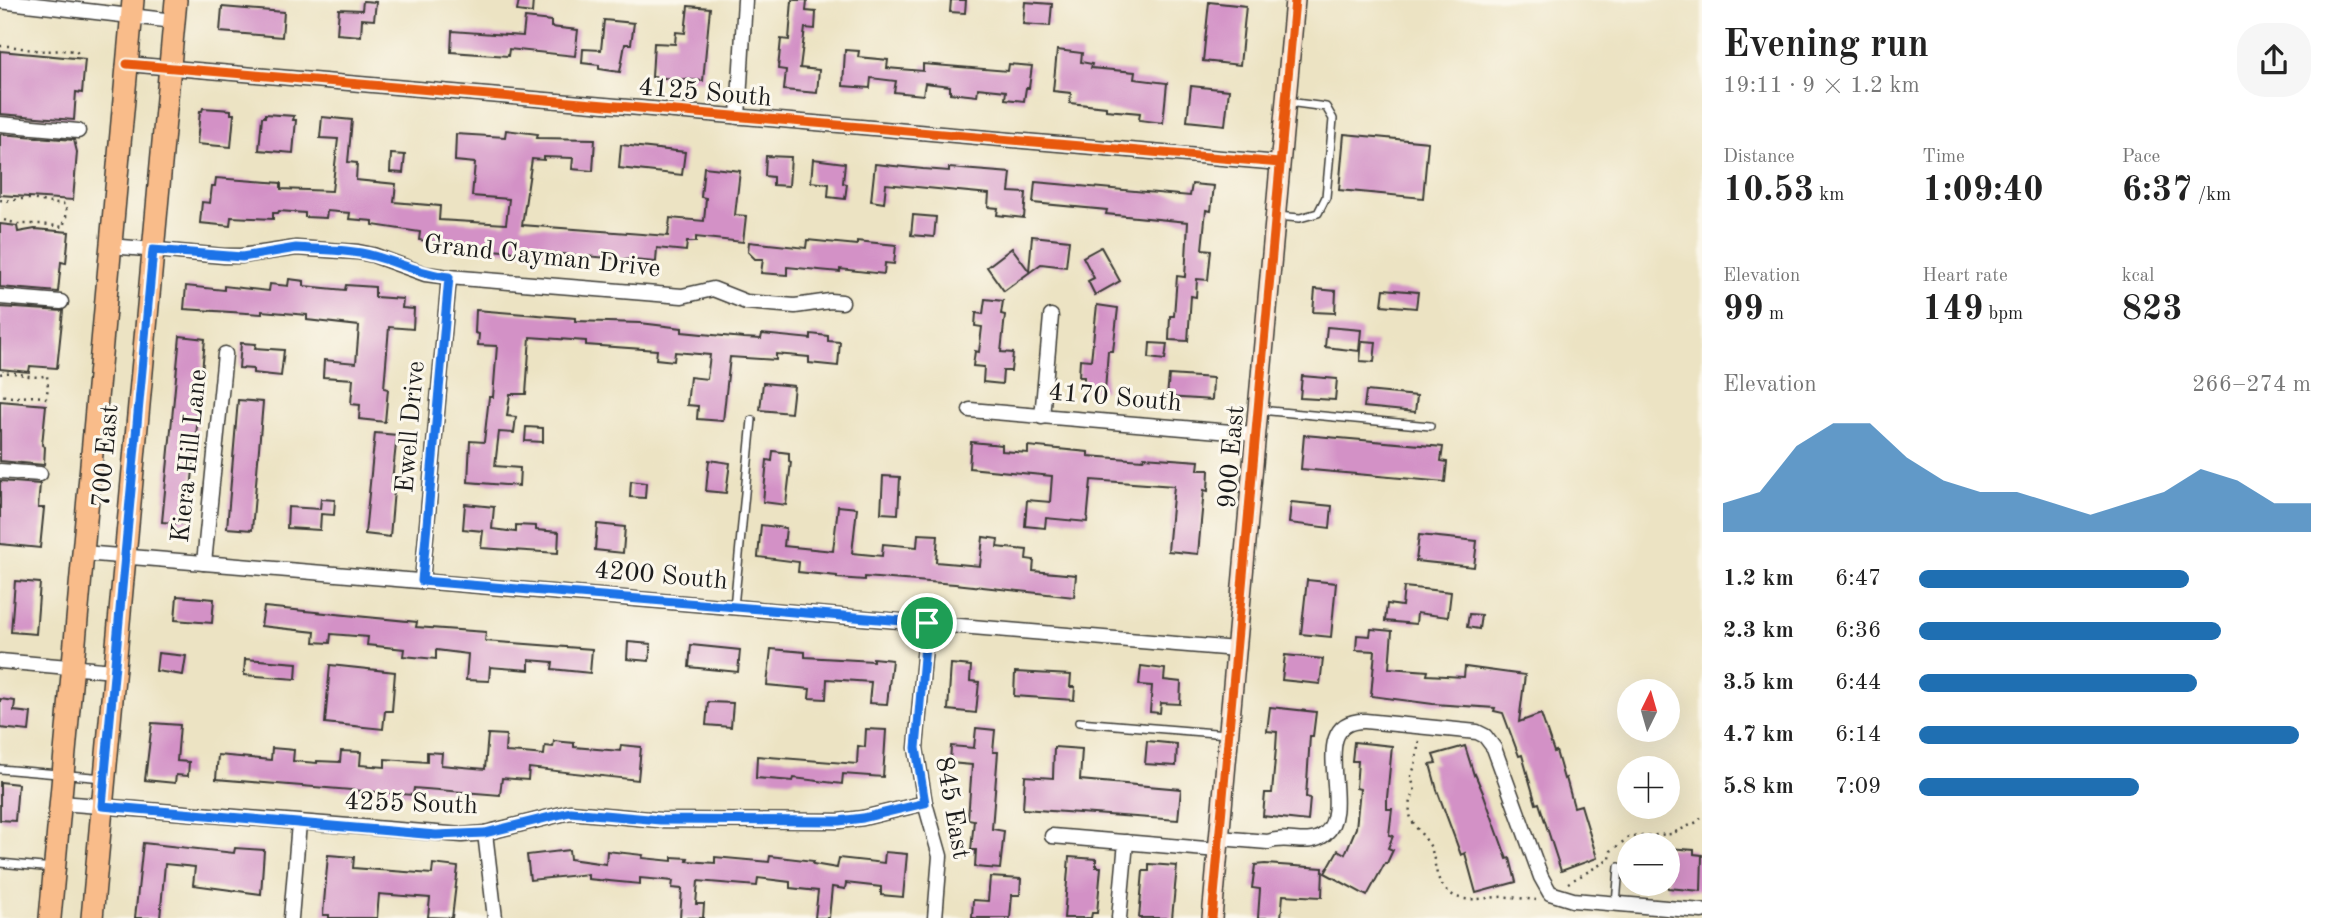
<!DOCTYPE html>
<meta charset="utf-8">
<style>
:root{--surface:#fff;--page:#f6f6f6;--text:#222;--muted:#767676;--accent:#1f6fb2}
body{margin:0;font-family:"Old Standard TT",serif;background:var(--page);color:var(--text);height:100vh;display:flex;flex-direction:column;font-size:26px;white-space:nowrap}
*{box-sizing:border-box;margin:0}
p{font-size:23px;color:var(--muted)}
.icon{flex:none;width:38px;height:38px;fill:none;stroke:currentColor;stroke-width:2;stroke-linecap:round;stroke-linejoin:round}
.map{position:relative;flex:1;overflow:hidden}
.details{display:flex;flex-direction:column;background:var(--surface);width:630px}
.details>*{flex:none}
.needle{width:46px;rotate:5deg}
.fabs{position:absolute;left:1617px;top:679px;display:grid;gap:14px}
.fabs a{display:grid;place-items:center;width:63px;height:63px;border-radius:50%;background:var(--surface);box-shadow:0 7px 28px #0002;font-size:35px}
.pin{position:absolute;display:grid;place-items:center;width:60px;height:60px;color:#fff;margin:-30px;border:4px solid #fff;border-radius:50%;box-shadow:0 2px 7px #0007}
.round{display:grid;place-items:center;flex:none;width:74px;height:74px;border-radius:28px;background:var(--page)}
.overview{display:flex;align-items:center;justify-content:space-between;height:119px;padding:0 21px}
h1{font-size:38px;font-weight:700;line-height:52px}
.figures{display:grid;grid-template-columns:repeat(3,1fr);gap:10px;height:119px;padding:7px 21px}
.figures div{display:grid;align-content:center}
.figures b{font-size:35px;font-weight:700}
.figures small{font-size:19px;font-weight:400}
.figures p{font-size:19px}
.chart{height:196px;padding:14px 21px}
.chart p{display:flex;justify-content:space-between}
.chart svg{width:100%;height:126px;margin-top:7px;fill:var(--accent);opacity:.7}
ul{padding:0 21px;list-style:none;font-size:23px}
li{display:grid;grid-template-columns:112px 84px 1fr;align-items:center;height:52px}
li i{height:18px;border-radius:9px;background:var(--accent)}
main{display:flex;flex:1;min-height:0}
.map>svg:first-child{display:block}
</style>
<main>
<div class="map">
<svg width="1702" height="918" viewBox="0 0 1702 918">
<rect width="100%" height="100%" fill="#fbf7ec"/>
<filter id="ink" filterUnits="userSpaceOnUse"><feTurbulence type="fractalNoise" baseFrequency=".0143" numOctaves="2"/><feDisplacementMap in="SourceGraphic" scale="14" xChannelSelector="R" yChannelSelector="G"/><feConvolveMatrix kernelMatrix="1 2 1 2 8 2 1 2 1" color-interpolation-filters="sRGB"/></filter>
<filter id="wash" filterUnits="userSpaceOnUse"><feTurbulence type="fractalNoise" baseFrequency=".00686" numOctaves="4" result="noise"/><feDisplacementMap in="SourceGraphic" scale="28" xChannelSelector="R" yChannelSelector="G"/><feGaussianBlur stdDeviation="1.57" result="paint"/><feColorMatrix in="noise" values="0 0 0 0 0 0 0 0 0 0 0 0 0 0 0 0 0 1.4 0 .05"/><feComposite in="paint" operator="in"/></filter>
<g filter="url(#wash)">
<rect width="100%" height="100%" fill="#ece3c3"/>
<g id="blocks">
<g fill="#d391c6">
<path d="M519 0H533L532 13 517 11Z"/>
<path d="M792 0H807L806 11 816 12 815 29 805 28 800 68 819 70 817 93 784 90 786 70 778 69 781 39 789 40Z"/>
<path d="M951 0H966L965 13 950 12Z"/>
<path d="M363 1 376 2 374 20 362 19 361 36 337 34 339 9 362 10Z"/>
<path d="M1025 2 1052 4 1050 26 1023 24Z"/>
<path d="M1209 2 1246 6 1240 65 1203 61Z"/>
<path d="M688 6 710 8 703 81 652 77 654 43 675 44 676 32 685 33Z"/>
<path d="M222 7 284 12 282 37 220 32Z"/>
<path d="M525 18 551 21V27L578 30 575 56 509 49 508 56 451 52 452 31 523 36Z"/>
<path d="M604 20 634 23 631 44H625L620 72 599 69V65L582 63 583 49 601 50Z"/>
<path d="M845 50 859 51 858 57 888 60 887 68 923 71V64L1008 71 1009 64 1032 66 1029 88H1026L1024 101 1005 99 1006 91 978 88 977 96 950 93V86L925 83 923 95 894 92 896 81 871 78 870 88 843 86Z"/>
<path d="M1057 50 1082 53 1081 62 1092 64 1091 68 1135 72 1134 79 1167 83 1163 123 1139 120 1140 113 1106 110V107L1070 103 1071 93 1053 91Z"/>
<path d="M0 51 85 59 82 93 76 92 74 120 0 114Z"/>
<path d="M1191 86 1229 90 1225 125 1187 121Z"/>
<path d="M203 108 231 110V114H234L231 147 197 144 200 111H202Z"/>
<path d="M265 114 294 116 293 120H296L293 153 259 150 262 117H265Z"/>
<path d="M322 117 352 120 348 162 357 163 356 180 396 184 394 202 440 206 439 220 506 224 509 199 472 196 475 163 455 161 456 134 505 137 506 130 538 134 537 138 595 139 593 171 572 169 573 158 544 157V160L532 159 522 225 668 236 670 218 704 221 706 198 701 197 704 167 740 171 735 215 746 216 743 242 696 237V242H687L686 251 657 248 656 262 538 252V254L492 250 419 240 420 232 373 225V221L349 219 350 213 327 211 326 218 305 217V213L279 211 278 213H273V219L231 217 230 226 200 223 202 202 210 203 212 186H215L216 178 281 183V189L332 191 338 139 320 138Z"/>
<path d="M0 134 74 140 77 152 73 200 0 195Z"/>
<path d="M1344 134 1428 142 1423 198 1339 190Z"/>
<path d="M621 145 685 152 682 175 619 168Z"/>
<path d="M391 154 405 155 403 173 390 172Z"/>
<path d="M766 156 791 157 789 186 773 185V177L765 176Z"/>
<path d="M813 159 845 163 843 183 847 184 845 199 828 197 829 184 811 182Z"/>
<path d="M875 164 923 169 949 171V168L1011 173 1009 192 1026 193 1024 218 997 215 998 208 988 207 989 194 886 184 884 203 871 201Z"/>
<path d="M1035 182 1190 196 1192 184 1214 186 1211 211 1206 210 1202 249 1211 250 1208 280 1197 279 1196 297 1191 296 1188 341 1169 340 1170 316H1174L1177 276 1185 277 1188 222 1106 214 1107 210 1033 203Z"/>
<path d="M913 215 936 217 934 237 911 235Z"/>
<path d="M0 224 17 226 18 232 35 229 69 232 66 263 61 262 58 292 0 287Z"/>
<path d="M1032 236 1069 240 1066 267 1041 264 1004 291 987 267 1012 248 1029 271Z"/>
<path d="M807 240 857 245V241L896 245 894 264 885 263 884 274 840 269V272L787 267V275L761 273 763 259H755L748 252 749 242 806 248Z"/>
<path d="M1101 247 1120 281 1095 295 1088 281 1094 278 1083 257Z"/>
<path d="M289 279 304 281V286L345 290 346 285 375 287V297L403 299 402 308 414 309 413 329 389 327 384 388 388 389 385 422 359 419 360 405 351 404 353 379 323 377 324 360 356 363 359 326 307 320V315L262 311V314L184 309 186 286 224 290V286L269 291 270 284 288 286Z"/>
<path d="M1315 289 1336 291 1335 313 1313 312Z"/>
<path d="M1384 289 1418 292 1416 308 1382 305Z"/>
<path d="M985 299 1003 301 1001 314 1005 315 1001 352 1013 353 1011 371H1003L1002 384 983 382 984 367 973 366 975 351 979 352 982 327 975 326 976 313 983 314Z"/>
<path d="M1097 305 1118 308 1113 351H1108L1105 391 1084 390V377H1079L1080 359 1091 360Z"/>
<path d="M0 307 63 311 57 368 30 366 29 372 0 369Z"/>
<path d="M476 310 575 318V321L640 323 682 328V332L744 338 761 339 762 334 811 339V334L828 336V341L840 342 838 366 809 363V357L776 354V360L730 357 723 421 697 419 698 406 687 405 690 377 707 379 710 355 675 352 674 361 656 359 657 350 586 345V341L530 337 526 394H510L507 416 516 417 514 433 499 432 495 466 520 468 519 486 468 482 470 441 484 442 489 397H493L497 346 478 345 479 334 475 333Z"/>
<path d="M1327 327 1361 330 1359 351 1325 347Z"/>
<path d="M180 336 205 339 188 524 162 522Z"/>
<path d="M1362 341 1376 342 1374 362 1360 361Z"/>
<path d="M241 343 256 344 255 348 284 350 281 376 253 373V369L239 368Z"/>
<path d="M1150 343 1167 344 1165 360 1149 358Z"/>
<path d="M1169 375 1213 378 1212 400 1167 397Z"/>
<path d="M1302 376 1337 379 1335 400 1300 398Z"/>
<path d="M763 383 794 386 791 413 760 410Z"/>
<path d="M1366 391 1417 396 1415 412 1364 407Z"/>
<path d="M238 400 263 402 252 530 227 528Z"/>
<path d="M0 401 46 405 42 445 45 447 44 465 0 461Z"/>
<path d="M526 427 543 428V442L525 441Z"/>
<path d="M375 433 397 435 391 490H394L390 537 365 534Z"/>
<path d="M1304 435 1443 447 1441 461 1447 462 1445 482 1301 469Z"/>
<path d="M971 442 1002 445V451L1028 453V446L1088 452V456L1143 460 1144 457 1199 461 1198 470H1209L1208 491 1204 490 1198 554 1168 551 1174 486 1091 480 1087 522 1046 518 1045 528 1025 526 1027 500 1050 502 1052 476 969 468Z"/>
<path d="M773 451 789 453V461L791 462 786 505 763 502 767 460 772 461Z"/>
<path d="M709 460 730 463 726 493 706 491Z"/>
<path d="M883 476 900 477 898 514 881 513Z"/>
<path d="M0 481 40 484 38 508H44L40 548 0 544Z"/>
<path d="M631 481 646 483 645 498 630 497Z"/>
<path d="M321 499 335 500 334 515 321 514 320 530 287 528 288 507 320 509Z"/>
<path d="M1291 502 1332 506 1330 528 1289 523Z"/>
<path d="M465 504 494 507 492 529 516 532V525L536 526V530L559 532 558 553 481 548 483 531 463 529Z"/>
<path d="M838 506 857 508 852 553 882 556 883 544 917 547 918 534 938 535 936 562 980 566 983 537 998 539 997 547 1027 550 1026 559 1034 560 1033 571 1076 575 1074 597 955 584 865 577V580L837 578V576L798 572 799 562 758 557 761 525 786 528 784 546 833 551Z"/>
<path d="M597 524 625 527 623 553 595 550Z"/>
<path d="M1419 535 1477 541 1474 567 1416 561Z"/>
<path d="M1307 580 1336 583 1331 637 1301 634Z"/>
<path d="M15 581 40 583 36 634 11 632Z"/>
<path d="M1404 587 1451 592 1448 617 1417 613 1416 624 1385 621 1387 604 1402 606Z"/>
<path d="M177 596 214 599 212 623 175 620Z"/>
<path d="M264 607 417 622 416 627 486 632 485 641 592 649 590 673 552 669 553 662 529 660V670L490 667 489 681 466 680 468 654 436 650V659L403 656 404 649 367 645 368 637 331 634 330 643 314 642 315 632 261 626Z"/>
<path d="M1469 614 1481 615 1479 629 1467 627Z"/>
<path d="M1371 629 1392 631 1389 668 1428 671 1427 675 1464 677 1465 667 1525 675 1519 722 1541 714 1554 752 1556 751 1564 779 1566 778 1574 807 1581 805 1597 858 1561 871 1539 803 1536 804 1522 755 1519 756 1503 713 1494 711 1495 708 1433 704 1371 696 1375 651 1356 650 1357 635 1370 636Z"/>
<path d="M628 642 651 644 649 661 627 659Z"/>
<path d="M691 645 740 650 738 672 689 667Z"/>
<path d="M771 649 805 652V657L873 661V658L892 660 887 704 869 703 871 682 827 679 826 699 809 698 810 689 767 685Z"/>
<path d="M158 653 186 656 183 675 156 671Z"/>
<path d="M1285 655 1323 659 1320 684 1282 680Z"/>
<path d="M245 659 297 663 296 679 244 675Z"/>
<path d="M951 664 971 666 970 681 979 682 976 713 948 710Z"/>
<path d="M330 665 395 672 392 711H385L383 729 325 723Z"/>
<path d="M1141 666 1165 669 1164 680 1181 682 1180 704 1161 703 1160 713 1150 712 1152 686 1139 685Z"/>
<path d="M1015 672 1071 675 1070 687H1075L1074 700 1014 696Z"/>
<path d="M0 699 15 701 14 711 31 713 29 731 0 728Z"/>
<path d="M708 702 733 703 731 727 706 725Z"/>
<path d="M1270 707 1316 712 1313 736H1310L1306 797 1310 798 1308 821 1263 816 1265 793H1272L1276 748 1277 732 1267 731Z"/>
<path d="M152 723 180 725 177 761 189 762 188 776 176 775 175 783 145 780Z"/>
<path d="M976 728 995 730 993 752H998L992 829 1004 831 1000 869 975 867 976 850H971L974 820 968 819 972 765 950 763 951 746 974 748Z"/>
<path d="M866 729 886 730 883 777 843 774 842 784 794 778 793 781 756 778 757 756 857 764 858 746 865 747Z"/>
<path d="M488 734 506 735 505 752 523 753 544 755 545 746 553 747 554 741 574 743V747L620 751 621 745 641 747 638 780 529 768 528 780 502 778 500 795 414 788 413 795 216 779 218 755 271 760 272 748 294 750 293 761 317 763V761L340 762 341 751 361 752 360 765 385 767V759L427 762V752L442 753 441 765 485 769Z"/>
<path d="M1147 741 1177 744 1176 766 1145 764Z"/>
<path d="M1354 742 1392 746 1387 798V809H1392L1389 835 1393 836 1388 848 1393 850 1387 863H1385L1367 896 1325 873 1338 850 1345 854 1356 828 1360 789 1356 788 1358 761H1352Z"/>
<path d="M1465 746 1474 775 1475 774 1484 795 1507 859 1510 858 1516 882 1476 893 1465 853 1461 855 1437 790 1430 764 1436 763 1433 755Z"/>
<path d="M1054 747 1082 749 1080 780 1181 789 1178 820 1023 809 1025 776 1053 778Z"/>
<path d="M0 782 18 784 15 821 0 820Z"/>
<path d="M143 843 234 853 235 848 264 850 261 894 193 885 195 867 165 864 160 918H135Z"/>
<path d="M1668 848 1694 850V854L1702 855 1701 891 1668 888Z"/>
<path d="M569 850 570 859 606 864 607 851 643 855 642 858 672 861V857L688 858 687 861 715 863V857L769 862 770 856 814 861 813 864 837 868 839 858 884 863 885 852 907 854 903 897 881 895V887L846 883 845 889 832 887 829 918H815L818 891 790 888V882L758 878 757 886 698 881 696 904H704L703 918H680L682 889 672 888 673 881 640 878V884L588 879V874L530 880 527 855Z"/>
<path d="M328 855 354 857 353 868 432 874 433 864 458 867 452 918 428 917 430 898 379 894 377 918H329V915H323Z"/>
<path d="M1069 857 1096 859V867H1101L1097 913H1092L1091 918H1064Z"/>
<path d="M1149 864 1177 866 1172 918H1139L1143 871H1149Z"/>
<path d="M1265 864 1323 868 1322 897 1283 895 1281 918H1258L1260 889 1252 888 1255 865Z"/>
<path d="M990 877 1021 879 1020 895H1012L1010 918H972L973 900 988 901Z"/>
</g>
</g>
</g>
<g filter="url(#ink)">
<use href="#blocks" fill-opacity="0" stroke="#3b3a35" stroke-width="2"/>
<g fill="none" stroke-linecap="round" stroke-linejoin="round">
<g stroke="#3b3a35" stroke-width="10">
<g id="lane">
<path d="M1276 216 1300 218 1318 213 1326 197 1333 119 1326 107 1288 102"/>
<path d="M1260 410 1430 426"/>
<path d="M734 607 752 420"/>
<path d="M1079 722 1227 734"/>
<path d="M0 769 104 778"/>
<path d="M0 863 53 868"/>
<path d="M1616 904 1619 867"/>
</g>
</g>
<g stroke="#3b3a35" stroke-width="17">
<g id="street">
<path d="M0 1 174 21"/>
<path d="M127 64 1280 163"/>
<path d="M738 117 745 0"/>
<path d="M0 124 78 131"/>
<path d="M111 246 224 256H241L296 248 358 252 373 255 425 274 449 277 682 296 713 289 746 302 795 306 830 301 842 302"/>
<path d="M0 297 61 302"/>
<path d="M970 410 1255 434"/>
<path d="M1042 417 1051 316"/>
<path d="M0 471 40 474"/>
<path d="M83 553 1236 649"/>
<path d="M204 563 225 354"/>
<path d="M422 581 449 277"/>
<path d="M927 623 916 748 925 803 940 856 935 918"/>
<path d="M0 661 114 671"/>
<path d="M61 803 462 835 485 833 570 812 660 820 839 821 863 818 925 803"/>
<path d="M485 833 495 918"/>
<path d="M1052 836 1218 850"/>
<path d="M1219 838 1268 842C1286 834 1309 848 1325 834 1356 808 1304 720 1365 721L1477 732 1485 736 1494 748 1541 877 1550 893 1573 900 1702 911"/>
<path d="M291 918 299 823"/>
<path d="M1119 918 1126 842"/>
</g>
</g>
<g stroke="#3b3a35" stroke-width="22">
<path id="secondary" d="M1212 918 1295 0"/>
</g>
<g stroke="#3b3a35" stroke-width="24">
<g id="primary">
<path d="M50 918 133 0"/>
<path d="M92 918 176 0"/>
</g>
</g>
<g stroke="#3b3a35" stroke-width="2.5" stroke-dasharray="2 5" stroke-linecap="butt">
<path d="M0 46C13 45 22 49 35 50 49 52 62 49 76 51L80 56"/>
<path d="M0 200C10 202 20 198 29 199 42 200 52 205 65 204L67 213 63 227 41 224H18L0 219"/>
<path d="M0 374C17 369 30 381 47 375L48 388 46 398C30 393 14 401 0 394"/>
<path d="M1419 741 1415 766 1411 776 1415 791C1402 818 1415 824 1429 844 1436 856 1433 871 1442 885 1457 906 1478 898 1498 897 1510 896 1524 899 1536 900"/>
<path d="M1568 883 1610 859 1611 851 1629 837 1671 834 1697 822 1702 817"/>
</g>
<use href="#lane" stroke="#fff" stroke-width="7"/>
<use href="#street" stroke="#fff" stroke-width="14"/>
<use href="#secondary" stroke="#fde4d0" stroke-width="19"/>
<use href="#primary" stroke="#f9bc8a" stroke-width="21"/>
<g stroke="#fbf7ec" stroke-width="13">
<g id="cycleway">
<path d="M127 64 1280 163"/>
<path d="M1212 918 1295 0"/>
</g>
</g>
<use href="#cycleway" stroke="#e8590c" stroke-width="9"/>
</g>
</g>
<g fill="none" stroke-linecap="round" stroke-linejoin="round" filter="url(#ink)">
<g stroke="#fff" stroke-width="14">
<path id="route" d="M296 248C321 250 349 249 374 256 400 263 421 274 449 277L422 581 927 623 916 748 925 803 863 818 839 821 660 820 570 812 485 833 436 835 102 806 153 250 242 257Z"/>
</g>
<use href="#route" stroke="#1a73e8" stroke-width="9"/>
</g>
<g text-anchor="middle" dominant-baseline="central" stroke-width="6" stroke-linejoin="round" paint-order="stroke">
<g font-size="26" fill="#1c1c1c" stroke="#fbf7ec">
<text transform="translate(705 93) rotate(5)">4125 South</text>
<text transform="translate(542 257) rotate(6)">Grand Cayman Drive</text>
<text transform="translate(1115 398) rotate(5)">4170 South</text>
<text transform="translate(411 427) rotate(-85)">Ewell Drive</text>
<text transform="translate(106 456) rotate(-85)">700 East</text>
<text transform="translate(190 456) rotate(-84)">Kiera Hill Lane</text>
<text transform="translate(1232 457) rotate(-85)">900 East</text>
<text transform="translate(661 576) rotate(5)">4200 South</text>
<text transform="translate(411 804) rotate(2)">4255 South</text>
<text transform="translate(952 808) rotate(80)">845 East</text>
</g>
</g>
</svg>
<div class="fabs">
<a><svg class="needle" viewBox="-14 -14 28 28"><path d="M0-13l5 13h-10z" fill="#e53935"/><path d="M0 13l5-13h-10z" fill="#767676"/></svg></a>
<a>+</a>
<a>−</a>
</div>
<div class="pin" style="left:927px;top:623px;background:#1e9e55"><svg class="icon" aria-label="arrive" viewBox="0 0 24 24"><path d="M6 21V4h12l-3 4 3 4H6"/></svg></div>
</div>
<section class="details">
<div class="overview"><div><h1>Evening run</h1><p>19:11 · 9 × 1.2 km</p></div><a class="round"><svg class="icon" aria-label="share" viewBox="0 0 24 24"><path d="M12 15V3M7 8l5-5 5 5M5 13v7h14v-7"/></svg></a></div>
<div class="figures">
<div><p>Distance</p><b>10.53<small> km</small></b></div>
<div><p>Time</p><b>1:09:40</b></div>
<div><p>Pace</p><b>6:37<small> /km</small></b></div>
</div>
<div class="figures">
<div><p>Elevation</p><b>99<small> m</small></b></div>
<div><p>Heart rate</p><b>149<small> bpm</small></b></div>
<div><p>kcal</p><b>823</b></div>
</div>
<div class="chart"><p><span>Elevation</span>266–274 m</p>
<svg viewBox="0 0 160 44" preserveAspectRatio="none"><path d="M0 44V34L10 30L20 14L30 6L40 6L50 18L60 26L70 30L80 30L90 34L100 38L110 34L120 30L130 22L140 26L150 34L160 34V44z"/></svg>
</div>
<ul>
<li><b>1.2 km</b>6:47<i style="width:69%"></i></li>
<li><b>2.3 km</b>6:36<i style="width:77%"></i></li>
<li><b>3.5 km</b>6:44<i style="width:71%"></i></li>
<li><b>4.7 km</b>6:14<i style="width:97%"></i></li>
<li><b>5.8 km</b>7:09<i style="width:56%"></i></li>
</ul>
</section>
</main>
